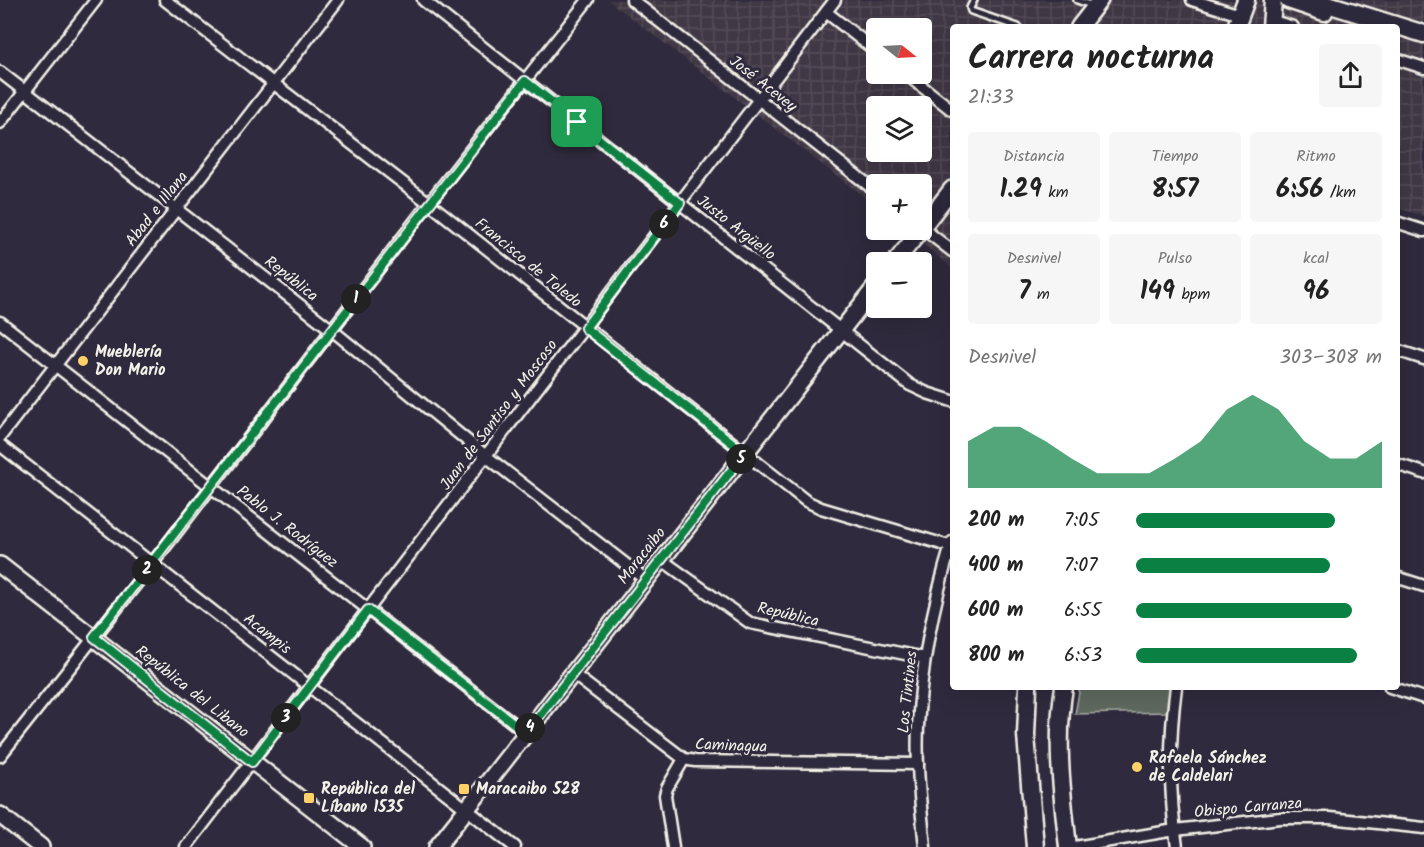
<!DOCTYPE html>
<html lang="es">
<meta charset="utf-8">
<style>
:root{--surface:#fff;--page:#f6f6f6;--text:#222;--muted:#767676;--accent:#0b8043}
body{margin:0;font-family:Kalam,sans-serif;background:var(--page);color:var(--text);height:100vh;display:flex;flex-direction:column;font-size:22px;white-space:nowrap}
*{box-sizing:border-box;margin:0}
p{font-size:20px;color:var(--muted)}
.icon{flex:none;width:33px;height:33px;fill:none;stroke:currentColor;stroke-width:2;stroke-linecap:round;stroke-linejoin:round}
.map{position:relative;flex:1;overflow:hidden}
.side{position:absolute;left:950px;top:24px;width:450px;height:666px;display:flex;flex-direction:column;background:var(--surface);border-radius:6px;box-shadow:0 6px 24px #0002}
.side>*{flex:none}
.needle{width:39px;rotate:108deg}
.buttons{position:absolute;left:866px;top:18px;display:grid;gap:12px}
.buttons a{display:grid;place-items:center;width:66px;height:66px;border-radius:6px;background:var(--surface);box-shadow:0 6px 24px #0002;font-size:30px}
.pin{position:absolute;display:grid;place-items:center;width:51px;height:51px;color:#fff;margin:-26px;border-radius:12px;box-shadow:0 3px 9px #0006}
.km{position:absolute;width:30px;height:30px;margin:-15px;border-radius:50%;background:#222;color:#fff;font-size:16px;line-height:30px;text-align:center}
.round{display:grid;place-items:center;flex:none;width:63px;height:63px;border-radius:6px;background:var(--page)}
.overview{display:flex;align-items:center;justify-content:space-between;height:102px;padding:0 18px}
h1{font-size:33px;font-weight:700;line-height:45px}
.figures{display:grid;grid-template-columns:repeat(3,1fr);gap:9px;height:102px;padding:6px 18px}
.figures div{display:grid;align-content:center;border-radius:6px;background:var(--page);text-align:center}
.figures b{font-size:26px;font-weight:700}
.figures small{font-size:16px;font-weight:400}
.figures p{font-size:16px}
.chart{height:168px;padding:12px 18px}
.chart p{display:flex;justify-content:space-between}
.chart svg{width:100%;height:108px;margin-top:6px;fill:var(--accent);opacity:.7}
ul{padding:0 18px;list-style:none;font-size:20px}
li{display:grid;grid-template-columns:96px 72px 1fr;align-items:center;height:45px}
li i{height:15px;border-radius:8px;background:var(--accent)}
.map>svg:first-child{display:block}
</style>
<div class="map">
<svg width="1424" height="847" viewBox="0 0 1424 847">
<defs>
<pattern id="industrial-grid" width="8" height="8" patternUnits="userSpaceOnUse" patternTransform="scale(1.5)"><rect width="8" height="8" fill="#413745"/><path d="M0 4h8M4 0v8" fill="none" stroke="#544b57"/></pattern>
</defs>
<rect width="100%" height="100%" fill="#2f2a3d"/>
<filter id="ink" filterUnits="userSpaceOnUse"><feTurbulence type="fractalNoise" baseFrequency=".0167" numOctaves="2"/><feDisplacementMap in="SourceGraphic" scale="12" xChannelSelector="R" yChannelSelector="G"/><feConvolveMatrix kernelMatrix="1 2 1 2 8 2 1 2 1" color-interpolation-filters="sRGB"/></filter>
<g filter="url(#ink)">
<path fill="url(#industrial-grid)" fill-rule="evenodd" d="M608 0H1424V216L1397 208 1396 27H952V268L906 230H921V184H876V206ZM876 28H921V74H876ZM876 106H921V152H876Z"/>
<path fill="#5f695e" stroke="#aaada3" stroke-width="1.5" d="M1080 687H1171L1167 712 1075 714Z"/>
<g fill="none" stroke-linecap="round" stroke-linejoin="round">
<g stroke="#f4f1e8" stroke-width="10">
<g id="lane">
<path d="M974 0 970 8 971 11 1018 27"/>
<path d="M1077 0 1094 6"/>
</g>
</g>
<g stroke="#f4f1e8" stroke-width="15">
<g id="street">
<path d="M165 0 429 203 806 501 821 508 952 547"/>
<path d="M423 0 910 385 927 393 952 401"/>
<path d="M632 0 876 191"/>
<path d="M1192 0 1240 15"/>
<path d="M826 12 876 51"/>
<path d="M1273 21 1293 27"/>
<path d="M1396 59 1424 68"/>
<path d="M0 72 332 330 486 456 646 580"/>
<path d="M906 74 952 110"/>
<path d="M0 123 96 0"/>
<path d="M1396 222 1424 231"/>
<path d="M921 227 952 251"/>
<path d="M0 322 526 733"/>
<path d="M1396 350 1424 359"/>
<path d="M0 437 338 0"/>
<path d="M0 445 515 847"/>
<path d="M1396 464 1424 473"/>
<path d="M662 560 750 623 925 658"/>
<path d="M1396 577 1424 586"/>
<path d="M573 674 684 759 695 761 918 764"/>
<path d="M1176 687C1169 740 1169 794 1177 847"/>
<path d="M1390 687 1424 698"/>
<path d="M0 756 152 564 429 203 588 0"/>
<path d="M186 847 835 0"/>
<path d="M673 847 665 795 667 788 684 759"/>
<path d="M925 847C921 807 916 767 918 727 921 665 934 601 952 542"/>
<path d="M1075 847 1175 830 1280 818H1330L1424 828"/>
</g>
</g>
<g stroke="#f4f1e8" stroke-width="20">
<g id="secondary">
<path d="M1079 27 1100 0"/>
<path d="M921 229 952 189"/>
<path d="M895 262 921 230"/>
<path d="M0 565 362 847"/>
<path d="M0 815 41 847"/>
<path d="M437 847 876 286"/>
</g>
</g>
<g stroke="#f4f1e8" stroke-width="21">
<g id="primary">
<path d="M1288 0 1324 12"/>
<path d="M1315 0 1424 34"/>
<path d="M1236 27 1246 0"/>
<path d="M1271 27 1273 0"/>
<path d="M1028 687 1026 735 1035 847"/>
<path d="M1064 687C1055 741 1062 793 1068 847"/>
</g>
</g>
<use href="#lane" stroke="#2f2a3d" stroke-width="5"/>
<use href="#street" stroke="#2f2a3d" stroke-width="10"/>
<use href="#secondary" stroke="#2f2a3d" stroke-width="15"/>
<use href="#primary" stroke="#2f2a3d" stroke-width="16"/>
</g>
</g>
<g fill="none" stroke-linecap="round" stroke-linejoin="round" filter="url(#ink)">
<g stroke="#fff" stroke-width="12">
<path id="route" d="M525 81 680 203 585 328 745 453 526 733 368 610 252 762 94 637Z"/>
</g>
<use href="#route" stroke="#0b8043" stroke-width="8"/>
</g>
<g fill="#ffd166" stroke="#2f2a3d" stroke-width="2">
<circle cx="83" cy="361" r="6"/>
<circle cx="1137" cy="767" r="6"/>
<rect x="458" y="783" width="12" height="12" rx="3"/>
<rect x="303" y="792" width="12" height="12" rx="3"/>
</g>
<g text-anchor="middle" dominant-baseline="central" stroke-width="6" stroke-linejoin="round" paint-order="stroke">
<g font-size="16" fill="#f4f1e8" stroke="#2f2a3d">
<text transform="translate(763 84) rotate(38)">José Acevey</text>
<text transform="translate(157 209) rotate(-52)">Abad e Illana</text>
<text transform="translate(736 228) rotate(38)">Justo Argüello</text>
<text transform="translate(528 263) rotate(39)">Francisco de Toledo</text>
<text transform="translate(291 279) rotate(38)">República</text>
<text transform="translate(499 415) rotate(-53)">Juan de Santiso y Moscoso</text>
<text transform="translate(287 527) rotate(38)">Pablo J. Rodríguez</text>
<text transform="translate(642 556) rotate(-52)">Maracaibo</text>
<text transform="translate(788 615) rotate(13)">República</text>
<text transform="translate(267 634) rotate(38)">Acampis</text>
<text transform="translate(192 692) rotate(38)">República del Libano</text>
<text transform="translate(908 692) rotate(-84)">Los Tintines</text>
<text transform="translate(731 746) rotate(2)">Caminagua</text>
<text transform="translate(1248 808) rotate(-5)">Obispo Carranza</text>
</g>
<g font-size="16" font-weight="bold" fill="#f4f1e8" stroke="#2f2a3d" text-anchor="start">
<text x="95" y="352">Mueblería<tspan x="95" dy="18">Don Mario</tspan></text>
<text x="1149" y="758">Rafaela Sánchez<tspan x="1149" dy="18">de Caldelari</tspan></text>
<text x="321" y="789">República del<tspan x="321" dy="18">Líbano 1535</tspan></text>
<text x="476" y="789">Maracaibo 528</text>
</g>
</g>
</svg>
<div class="buttons">
<a><svg class="needle" viewBox="-14 -14 28 28"><path d="M0-13l5 13h-10z" fill="#e53935"/><path d="M0 13l5-13h-10z" fill="#767676"/></svg></a>
<a><svg class="icon" aria-label="layers" viewBox="0 0 24 24"><path d="M12 4l9 5-9 5-9-5zM3 14l9 5 9-5"/></svg></a>
<a>+</a>
<a>−</a>
</div>
<div class="pin" style="left:577px;top:122px;background:#1e9e55"><svg class="icon" aria-label="arrive" viewBox="0 0 24 24"><path d="M6 21V4h12l-3 4 3 4H6"/></svg></div>
<b class="km" style="left:356px;top:299px">1</b>
<b class="km" style="left:147px;top:570px">2</b>
<b class="km" style="left:286px;top:718px">3</b>
<b class="km" style="left:530px;top:728px">4</b>
<b class="km" style="left:741px;top:459px">5</b>
<b class="km" style="left:664px;top:224px">6</b>
<section class="side">
<div class="overview"><div><h1>Carrera nocturna</h1><p>21:33</p></div><a class="round"><svg class="icon" aria-label="share" viewBox="0 0 24 24"><path d="M12 15V3M7 8l5-5 5 5M5 13v7h14v-7"/></svg></a></div>
<div class="figures">
<div><p>Distancia</p><b>1.29<small> km</small></b></div>
<div><p>Tiempo</p><b>8:57</b></div>
<div><p>Ritmo</p><b>6:56<small> /km</small></b></div>
</div>
<div class="figures">
<div><p>Desnivel</p><b>7<small> m</small></b></div>
<div><p>Pulso</p><b>149<small> bpm</small></b></div>
<div><p>kcal</p><b>96</b></div>
</div>
<div class="chart"><p><span>Desnivel</span>303–308 m</p>
<svg viewBox="0 0 160 44" preserveAspectRatio="none"><path d="M0 44V25L10 19L20 19L30 25L40 32L50 38L60 38L70 38L80 32L90 25L100 12L110 6L120 12L130 25L140 32L150 32L160 25V44z"/></svg>
</div>
<ul>
<li><b>200 m</b>7:05<i style="width:81%"></i></li>
<li><b>400 m</b>7:07<i style="width:79%"></i></li>
<li><b>600 m</b>6:55<i style="width:88%"></i></li>
<li><b>800 m</b>6:53<i style="width:90%"></i></li>
</ul>
</section>
</div>
